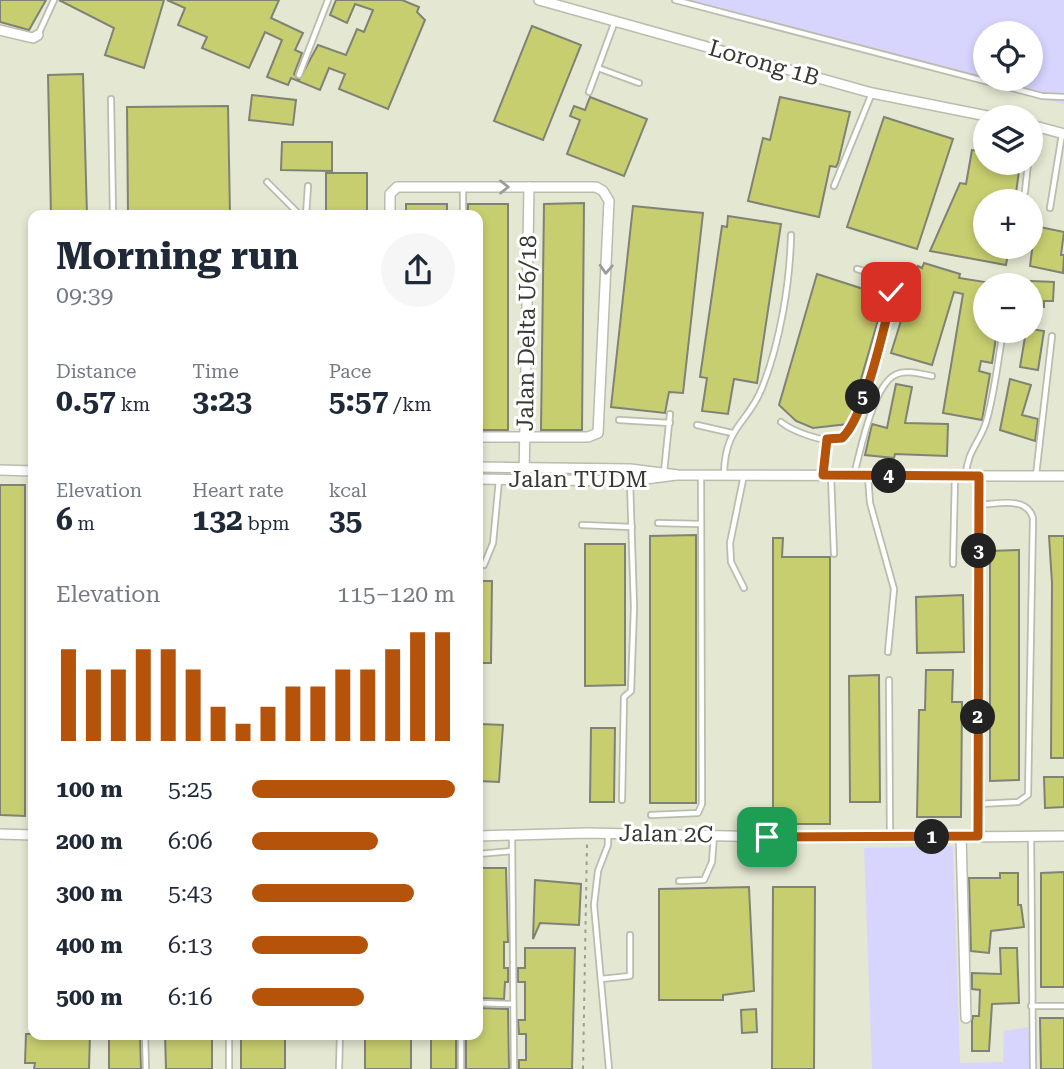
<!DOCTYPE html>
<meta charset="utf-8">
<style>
:root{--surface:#fff;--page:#f6f6f7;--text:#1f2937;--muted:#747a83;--accent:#b45309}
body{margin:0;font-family:"Roboto Serif",serif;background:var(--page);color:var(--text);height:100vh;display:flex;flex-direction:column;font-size:26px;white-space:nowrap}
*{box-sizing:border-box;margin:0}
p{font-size:23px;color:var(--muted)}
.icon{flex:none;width:38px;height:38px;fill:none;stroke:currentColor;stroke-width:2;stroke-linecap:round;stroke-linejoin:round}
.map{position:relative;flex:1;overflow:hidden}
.side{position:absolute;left:28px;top:210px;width:455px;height:830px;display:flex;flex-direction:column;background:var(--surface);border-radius:14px;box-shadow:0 4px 10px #0003}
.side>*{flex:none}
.tools{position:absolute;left:973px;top:21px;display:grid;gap:14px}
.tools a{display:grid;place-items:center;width:70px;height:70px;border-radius:50%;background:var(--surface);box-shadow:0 4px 10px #0003;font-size:35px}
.pin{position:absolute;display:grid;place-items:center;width:60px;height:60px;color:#fff;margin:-30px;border-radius:14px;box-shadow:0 4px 10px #0006}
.km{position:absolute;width:35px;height:35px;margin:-18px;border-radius:50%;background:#222;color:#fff;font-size:19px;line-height:35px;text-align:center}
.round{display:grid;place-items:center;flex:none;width:74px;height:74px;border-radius:37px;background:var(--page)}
.overview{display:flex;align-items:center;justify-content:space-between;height:119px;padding:0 28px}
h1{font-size:38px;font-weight:700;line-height:52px}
.figures{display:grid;grid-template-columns:repeat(3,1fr);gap:10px;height:119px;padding:7px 28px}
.figures div{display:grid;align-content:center}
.figures b{font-size:30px;font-weight:700}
.figures small{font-size:19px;font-weight:400}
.figures p{font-size:19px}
.chart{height:196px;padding:14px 28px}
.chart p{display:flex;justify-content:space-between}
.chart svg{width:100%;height:126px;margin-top:7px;stroke:var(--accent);stroke-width:6}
ul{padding:0 28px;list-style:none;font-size:23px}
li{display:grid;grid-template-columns:112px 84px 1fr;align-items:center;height:52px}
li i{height:18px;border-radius:9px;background:var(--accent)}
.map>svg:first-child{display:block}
</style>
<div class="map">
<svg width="1064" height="1069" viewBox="0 0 1064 1069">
<rect width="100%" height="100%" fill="#f0f2e4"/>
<path fill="#e4e7d1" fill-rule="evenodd" d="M0 0H1064V1069H0ZM985 33H1031V79H985ZM985 117H1031V163H985ZM985 201H1031V247H985ZM33 215H478V1034H33ZM985 285H1031V331H985Z"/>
<g fill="#d7d5fe" fill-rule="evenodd">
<path d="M670 0H1064V104ZM985 33H1031V79H985Z"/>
<path d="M953 846 960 1063 1003 1062 1004 1031 1029 1027V1069H872L864 848Z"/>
</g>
<g fill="#c7ce6f" stroke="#808275" stroke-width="2">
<path d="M0 0H46L29 30 0 22Z"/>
<path d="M59 0H164L144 68 105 55 114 28Z"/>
<path d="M167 0H279L271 18 303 33 295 50 302 53 294 74 299 80 318 45 346 55 357 29 364 32 373 10 355 4 347 23 330 15 336 0H402L419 7 417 12 425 20 388 109 339 89 345 74 329 68 320 90 291 78 288 85 267 77 282 40 265 32 249 68 202 48 207 37 178 25 185 8Z"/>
<path d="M532 26 581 45 543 140 494 121Z"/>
<path d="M83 74 87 215H51L48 75Z"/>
<path d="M252 95 296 100 293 125 249 120Z"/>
<path d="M590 97 647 119 624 176 567 154 580 120 570 116 574 106 585 110Z"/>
<path d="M780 97 850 112 838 163 836 167 830 166 819 217 748 201 763 138 770 140Z"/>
<path d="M228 106 230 215H128L127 107Z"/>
<path d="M884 117 953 139 917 249 847 227Z"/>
<path d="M282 142H332V171L281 170Z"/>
<path d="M972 150 985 152V163H1020L1015 201H985V247H1009L1006 265 930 251 960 183 966 184Z"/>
<rect x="326" y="173" width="41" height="42"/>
<path d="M584 203 582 430H541L544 204Z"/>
<rect x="406" y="204" width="41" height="11"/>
<path d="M468 204H508V430H478V215H468Z"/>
<path d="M633 206 703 213 683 393 669 392 665 413 611 407Z"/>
<path d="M728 216 781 224 757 383 734 379 728 414 702 411 707 378 700 377 722 226 727 227Z"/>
<path d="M1035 226 1064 232 1061 255H1064L1063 273 1030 266Z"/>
<path d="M924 263 960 274 959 278 985 282V331H997L992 363 981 361 979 371 990 374 982 420 943 413 963 294 954 292 932 365 891 353 918 266 922 268Z"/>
<path d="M817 274 885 296 848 424 813 428 796 421 779 405Z"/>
<path d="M1031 281 1054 282 1053 301H1044V307H1031Z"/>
<path d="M1031 329 1044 331 1038 370 1020 367 1026 331Z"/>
<path d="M1010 379 1031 385 1022 415 1038 419 1035 441 1000 430Z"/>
<path d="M896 384 912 387 905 423 948 424 947 456 895 454 894 458 865 455 872 424 887 428Z"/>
<path d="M0 485H25V816L0 815Z"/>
<path d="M696 535V803H650V536Z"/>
<path d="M1049 536H1064V758H1051L1052 583Z"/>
<path d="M773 538H783L782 557H830V824H773Z"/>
<path d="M585 544H625V685L585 686Z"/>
<path d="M1019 550V780L990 781V551Z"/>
<path d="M478 581H492L491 663H478Z"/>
<path d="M963 595 964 652 917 653 916 597Z"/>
<path d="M926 670H953L952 702H962L961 817H917L919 710H925Z"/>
<path d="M879 675 880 802H850L849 676Z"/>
<path d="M481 724 503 725 499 782 478 781Z"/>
<path d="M591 728H615L614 802H590Z"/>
<path d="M1044 777H1064V807L1045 808Z"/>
<path d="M478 868H506L508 942H504V968H508V982H505L504 999 478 998Z"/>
<path d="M1064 872V987H1041V873Z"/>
<path d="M1000 873H1018V905H1021L1024 927 991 931 989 953 971 951 969 878H1000Z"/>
<path d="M535 880 581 884 579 925 540 923 533 939Z"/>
<path d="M749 887 754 991 723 995V1000H659V889Z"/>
<path d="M773 887H815L814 1069H772Z"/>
<path d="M525 948H575L572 1069H519V1060H526V1034H519L518 1020H525V982H518V968H525Z"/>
<path d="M1000 948H1017L1019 1003 992 1004 989 1051H972V1021L973 1016H979L980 990 972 989V973L1001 974Z"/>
<path d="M478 1008 508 1009 509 1069H466V1034H478Z"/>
<path d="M756 1009 757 1032 742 1033 741 1010Z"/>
<path d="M1040 1018H1064V1069H1041Z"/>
<path d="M26 1034H90L89 1069H34L35 1063H25Z"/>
<path d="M109 1034H140L141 1069H109Z"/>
<path d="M165 1034H212V1069H166Z"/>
<rect x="241" y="1034" width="44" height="35"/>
<rect x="365" y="1034" width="46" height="35"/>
<rect x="431" y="1034" width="25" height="35"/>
</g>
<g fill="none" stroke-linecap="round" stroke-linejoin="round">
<g stroke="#babcae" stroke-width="8">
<g id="lane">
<path d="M675 0 1042 96 1064 97"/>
<path d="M38 35 54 0"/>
<path d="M598 68 639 83"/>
<path d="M299 75 328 0"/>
<path d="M589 92 615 21"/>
<path d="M111 99 113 215"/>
<path d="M1031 142 1032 126"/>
<path d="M978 143 985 144"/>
<path d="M267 182 300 215"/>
<path d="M834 186 872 93"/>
<path d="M1025 192 1028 163"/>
<path d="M1050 208 1062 134"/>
<path d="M306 215 308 186"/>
<path d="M463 215V188"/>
<path d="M619 420 670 423"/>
<path d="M781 422C792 431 825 444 840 439 847 436 851 428 855 422L891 300C889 281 873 273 857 269"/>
<path d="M697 425 732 433"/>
<path d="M32 471 33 718"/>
<path d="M664 472 670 414"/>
<path d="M724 474C725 425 748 424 762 388 780 343 790 283 791 235"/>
<path d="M823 474 827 438"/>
<path d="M854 475C860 452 873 386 895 375 905 369 921 374 932 376"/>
<path d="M966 475C967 450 981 442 987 419 995 390 998 360 1003 331"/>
<path d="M1036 475 1052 336"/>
<path d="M831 476 834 554"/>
<path d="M868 476 870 503 894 589 888 652"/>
<path d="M658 523 701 524"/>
<path d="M582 525 632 527"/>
<path d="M953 564 955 477"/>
<path d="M484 565 493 543 499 480"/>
<path d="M744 588 731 562 730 543 744 475"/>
<path d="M889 680 890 836"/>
<path d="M622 800 624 697 631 691 634 607 630 482"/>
<path d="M978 804 1018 802 1028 795 1033 518C1027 496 997 504 979 505"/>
<path d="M651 815 698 813 702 804 701 476"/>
<path d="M608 835V845L598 871 594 905 609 1069"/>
<path d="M512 836 514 1069"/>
<path d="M978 836 979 477"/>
<path d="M1031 836 1033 1069"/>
<path d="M478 854 512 851"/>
<path d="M679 881 704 880 712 862 714 835"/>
<path d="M601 979 630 976V935"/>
<path d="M478 1003 513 1004"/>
<path d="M1031 1006H1064"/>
<path d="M145 1034 146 1069"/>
<path d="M229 1069V1034"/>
<path d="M339 1069 340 1034"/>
<path d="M461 1069V1034"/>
</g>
</g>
<g stroke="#babcae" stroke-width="12">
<g id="street">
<path d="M539 0 872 93 992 117"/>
<path d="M0 30 33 38 38 35"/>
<path d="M1031 125 1064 134"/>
<path d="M390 215V194L397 187H596L603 191 609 201 598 433 588 437H478"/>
<path d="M478 467 630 469 678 475 1064 476"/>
<path d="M0 470 33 471"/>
<path d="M478 479 630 481 676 475"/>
<path d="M524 480 529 187"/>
<path d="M0 834 33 835"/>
<path d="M478 836 587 833 820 838 1064 836"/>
<path d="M961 836 966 1018"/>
</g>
</g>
<path stroke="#9c9e94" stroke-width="2" stroke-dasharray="3.5 5" stroke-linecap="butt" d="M583 1069 587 843"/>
<use href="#lane" stroke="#fff" stroke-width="4.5"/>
<use href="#street" stroke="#fff" stroke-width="9"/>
</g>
<defs><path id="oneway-chevron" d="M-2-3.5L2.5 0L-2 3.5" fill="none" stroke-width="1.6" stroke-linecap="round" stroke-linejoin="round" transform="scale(1.75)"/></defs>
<g stroke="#9c9c9a">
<use href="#oneway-chevron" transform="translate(504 187)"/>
<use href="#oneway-chevron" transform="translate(606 269) rotate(93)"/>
</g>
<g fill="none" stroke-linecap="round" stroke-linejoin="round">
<g stroke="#fff" stroke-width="14">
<path id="route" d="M767 837 978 836 979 476 823 475 827 439 842 438C864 419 883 331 891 300V292"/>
</g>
<use href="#route" stroke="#b45309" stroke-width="9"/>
</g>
<g text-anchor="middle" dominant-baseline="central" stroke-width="6" stroke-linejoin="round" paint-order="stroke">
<g font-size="23" fill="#393934" stroke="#fff">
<text transform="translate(764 63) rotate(16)">Lorong 1B</text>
<text transform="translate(527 333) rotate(-89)">Jalan Delta U6/18</text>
<text x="578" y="479">Jalan TUDM</text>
<text transform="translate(666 834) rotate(1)">Jalan 2C</text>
</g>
</g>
</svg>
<div class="tools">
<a><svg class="icon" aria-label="locate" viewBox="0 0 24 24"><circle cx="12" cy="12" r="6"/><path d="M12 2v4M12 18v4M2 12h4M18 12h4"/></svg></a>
<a><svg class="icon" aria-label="layers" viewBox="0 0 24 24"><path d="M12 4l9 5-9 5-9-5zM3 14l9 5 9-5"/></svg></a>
<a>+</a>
<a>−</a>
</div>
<div class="pin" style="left:767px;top:837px;background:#1e9e55"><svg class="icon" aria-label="arrive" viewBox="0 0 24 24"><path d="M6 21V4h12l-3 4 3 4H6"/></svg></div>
<div class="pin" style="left:891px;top:292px;background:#d93025"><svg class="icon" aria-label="check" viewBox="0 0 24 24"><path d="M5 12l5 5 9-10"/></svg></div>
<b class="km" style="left:932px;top:837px">1</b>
<b class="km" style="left:978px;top:717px">2</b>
<b class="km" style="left:979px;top:551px">3</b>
<b class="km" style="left:889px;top:476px">4</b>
<b class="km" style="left:863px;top:397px">5</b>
<section class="side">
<div class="overview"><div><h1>Morning run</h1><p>09:39</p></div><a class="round"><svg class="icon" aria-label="share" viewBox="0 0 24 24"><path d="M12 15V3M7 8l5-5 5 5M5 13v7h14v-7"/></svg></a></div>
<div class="figures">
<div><p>Distance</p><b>0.57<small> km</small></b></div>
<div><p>Time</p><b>3:23</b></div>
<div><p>Pace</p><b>5:57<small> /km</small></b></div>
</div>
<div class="figures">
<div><p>Elevation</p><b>6<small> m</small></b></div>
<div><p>Heart rate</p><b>132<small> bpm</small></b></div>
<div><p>kcal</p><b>35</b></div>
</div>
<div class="chart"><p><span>Elevation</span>115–120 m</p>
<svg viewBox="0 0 160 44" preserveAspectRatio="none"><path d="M5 44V12M15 44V19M25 44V19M35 44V12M45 44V12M55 44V19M65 44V32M75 44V38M85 44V32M95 44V25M105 44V25M115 44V19M125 44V19M135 44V12M145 44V6M155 44V6"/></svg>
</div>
<ul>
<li><b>100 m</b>5:25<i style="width:100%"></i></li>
<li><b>200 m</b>6:06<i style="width:62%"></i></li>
<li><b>300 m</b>5:43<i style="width:80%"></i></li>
<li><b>400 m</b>6:13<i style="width:57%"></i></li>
<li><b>500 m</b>6:16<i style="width:55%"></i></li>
</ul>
</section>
</div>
